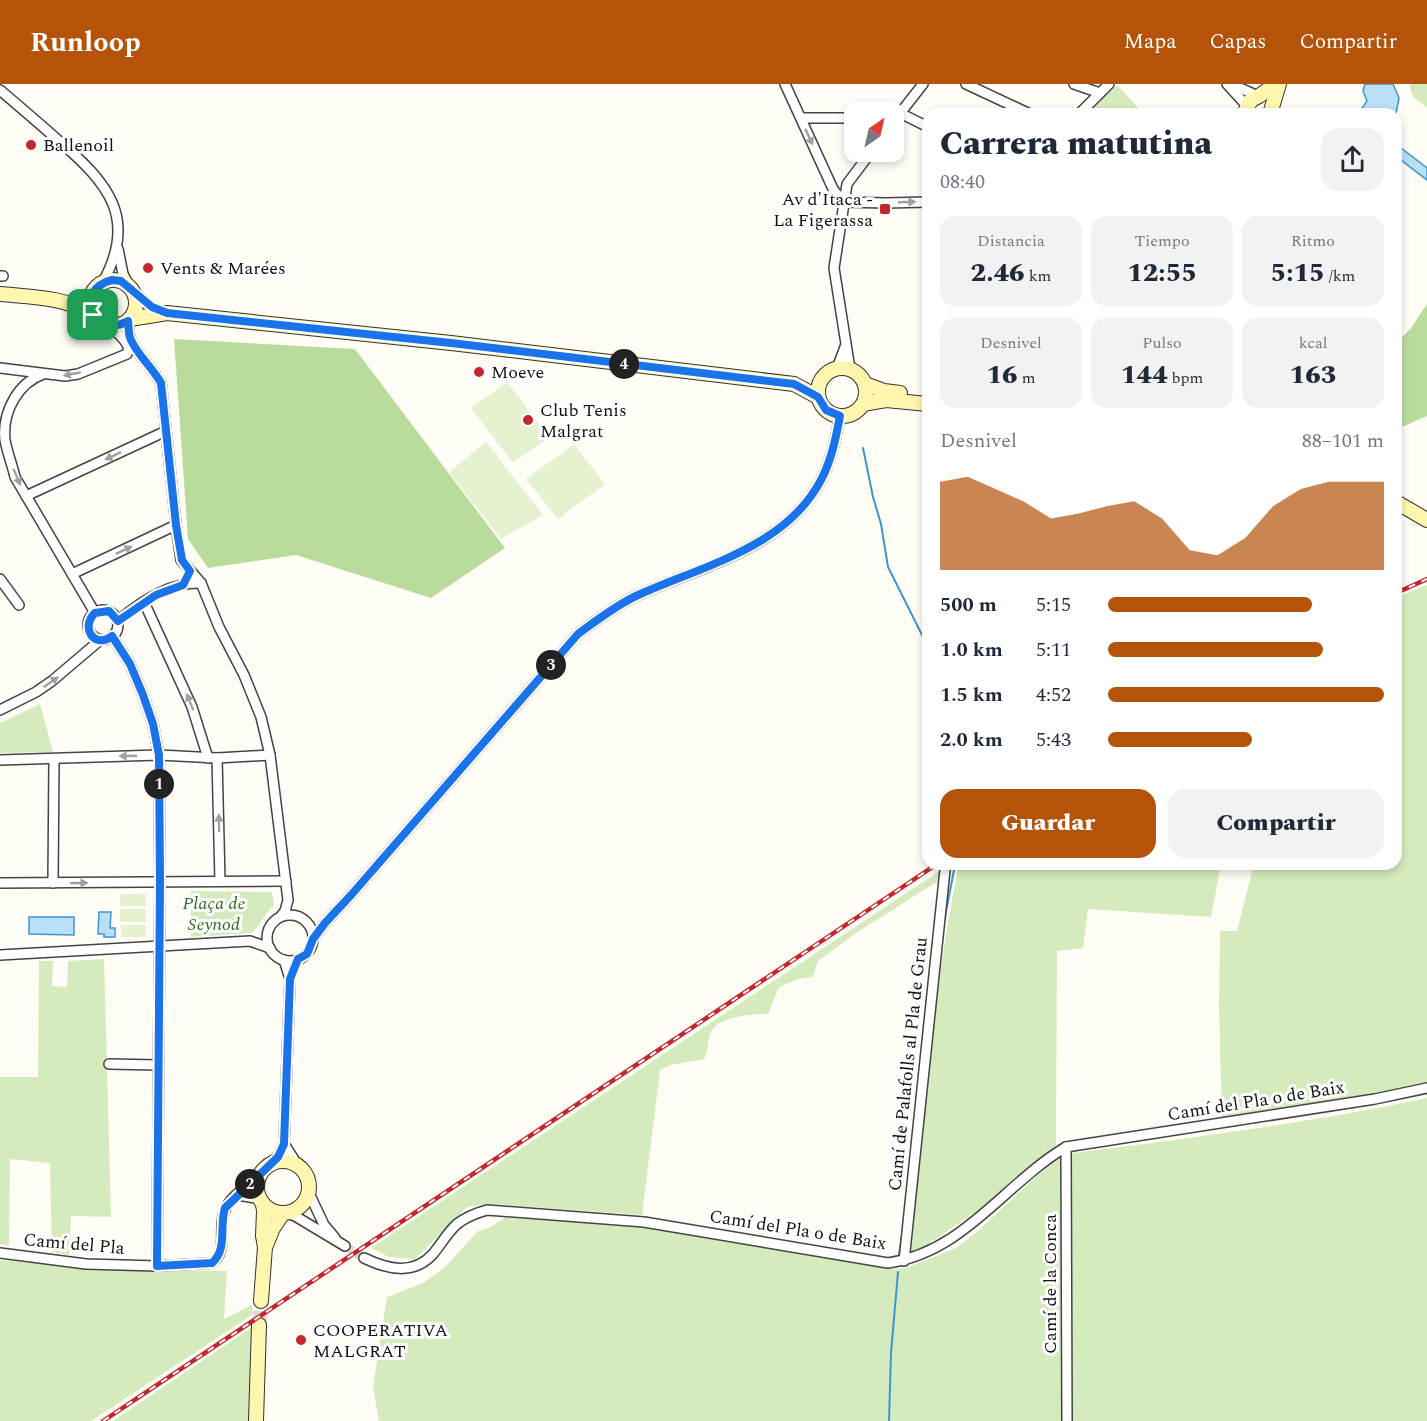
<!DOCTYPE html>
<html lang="es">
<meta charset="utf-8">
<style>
:root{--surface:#fff;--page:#f2f2f3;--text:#1f2937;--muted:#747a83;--accent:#b45309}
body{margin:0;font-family:Spectral,serif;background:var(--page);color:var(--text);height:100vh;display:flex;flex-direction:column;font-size:22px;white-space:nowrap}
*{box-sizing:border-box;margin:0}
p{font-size:20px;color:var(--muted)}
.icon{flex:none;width:33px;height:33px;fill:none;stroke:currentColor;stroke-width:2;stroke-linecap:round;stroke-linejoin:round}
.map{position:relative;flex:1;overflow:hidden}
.sheet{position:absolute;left:922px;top:24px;width:480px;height:762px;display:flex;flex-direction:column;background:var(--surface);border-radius:18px;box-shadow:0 3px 9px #0003}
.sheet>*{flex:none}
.needle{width:39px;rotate:34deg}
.buttons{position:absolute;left:844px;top:18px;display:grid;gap:12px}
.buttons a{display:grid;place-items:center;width:60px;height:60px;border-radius:12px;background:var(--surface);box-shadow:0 3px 9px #0003;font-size:30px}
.pin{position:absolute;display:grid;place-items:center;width:51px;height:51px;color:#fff;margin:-26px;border-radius:12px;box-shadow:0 3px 9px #0006}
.km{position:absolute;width:30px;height:30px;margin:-15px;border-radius:50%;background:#222;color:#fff;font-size:16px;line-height:30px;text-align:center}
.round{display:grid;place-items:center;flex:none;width:63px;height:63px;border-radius:18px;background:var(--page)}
.head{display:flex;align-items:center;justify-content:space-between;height:102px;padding:0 18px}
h1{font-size:33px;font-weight:800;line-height:45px}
.stats{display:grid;grid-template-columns:repeat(3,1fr);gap:9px;height:102px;padding:6px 18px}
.stats div{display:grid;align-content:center;border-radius:15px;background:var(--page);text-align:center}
.stats b{font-size:26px;font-weight:800}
.stats small{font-size:16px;font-weight:400}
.stats p{font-size:16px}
.chart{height:168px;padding:12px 18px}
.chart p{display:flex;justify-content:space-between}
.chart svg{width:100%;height:108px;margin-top:6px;fill:var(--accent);opacity:.7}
.button{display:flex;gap:12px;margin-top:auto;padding:12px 18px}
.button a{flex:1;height:69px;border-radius:18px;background:var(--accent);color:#fff;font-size:24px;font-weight:800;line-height:69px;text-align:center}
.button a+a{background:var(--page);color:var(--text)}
ul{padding:0 18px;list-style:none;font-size:20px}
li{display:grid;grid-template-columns:96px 72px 1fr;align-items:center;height:45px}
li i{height:15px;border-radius:8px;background:var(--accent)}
header{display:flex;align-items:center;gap:36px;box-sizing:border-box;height:84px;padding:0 30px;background:var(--accent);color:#fff}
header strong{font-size:28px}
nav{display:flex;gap:33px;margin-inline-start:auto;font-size:21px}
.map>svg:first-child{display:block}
</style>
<header>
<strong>Runloop</strong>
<nav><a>Mapa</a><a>Capas</a><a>Compartir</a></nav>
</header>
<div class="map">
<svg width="1427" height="1337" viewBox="0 0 1427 1337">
<rect width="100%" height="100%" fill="#fffdf5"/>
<g fill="#d5ebbd">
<path d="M1409 0H1427V24L1413 13Z"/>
<path d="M1117 1 1144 30H1091L1089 28Z"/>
<path d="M1427 501V1000L1222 1035 1219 923 1220 847H1237L1254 780H1396L1397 513Z"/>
<path d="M40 620 53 668 0 669V639Z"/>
<path d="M959 780H1221L1211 833 1088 825 1083 864 1057 867 1056 1061 989 1119 922 1164 908 1169C922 1039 933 908 959 780Z"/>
<path d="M941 786 943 794 856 849 818 877 813 893 798 895 779 903 768 930C753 930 718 932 711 948 707 957 709 967 704 975L670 981 660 986 642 1131 489 1120 467 1123 415 1175 389 1173 371 1164Z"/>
<path d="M191 807 272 808 274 821C264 830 260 842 252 849L191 853Z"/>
<path d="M104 875 111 1133 71 1132 69 1171 52 1168 50 1079 10 1075 9 1162 0 1160V993H38L39 877H53L52 902 67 903 68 877Z"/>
<path d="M1427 1014V1337H379L373 1303 387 1213 423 1199 444 1184 478 1147 489 1144 509 1131 643 1141 749 1158 889 1185 906 1184 956 1164 978 1147 1039 1090 1058 1076 1073 1069C1191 1054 1310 1039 1427 1014Z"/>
<path d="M0 1176 100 1185 227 1187 224 1235 252 1221V1231L91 1337H0Z"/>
<path d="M267 1233 262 1337H113Z"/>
</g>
<g fill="#b9dc9c">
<path d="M1427 220V332L1397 345V259L1411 244Z"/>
<path d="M174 255 355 265 505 464 431 514 296 471 208 484 188 455Z"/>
</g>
<g fill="#e6f2cf">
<path d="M507 298 549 353 513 379 471 324Z"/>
<path d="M486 358 543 431 501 455 449 388Z"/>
<path d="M574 360 605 400 558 435 526 395Z"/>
<rect x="120" y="810" width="26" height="12"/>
<rect x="120" y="825" width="26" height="13"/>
<rect x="121" y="841" width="25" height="12"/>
</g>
<g fill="#b9e0f7" stroke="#3f96cf" stroke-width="1.5">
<path d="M1365 0H1393L1399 14 1396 30H1358L1367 17 1363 7Z"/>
<path d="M1396 60 1427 84V96L1397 73Z"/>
<path d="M99 828H111L110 844H115V853H104V850H98Z"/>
<path d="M29 833H74V851L29 850Z"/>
</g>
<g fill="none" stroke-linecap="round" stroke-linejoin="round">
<g stroke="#3f96cf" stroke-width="2">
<path d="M863 364 873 413 881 440 888 483 928 563"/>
<path d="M943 843 955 781"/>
<path d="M899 1171 904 1137"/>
<path d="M889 1337 891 1269 898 1188"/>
</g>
<path stroke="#dbdad3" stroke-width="9" stroke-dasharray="9 4.5" stroke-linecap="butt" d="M345 1162 364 1174"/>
<path stroke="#dbdad3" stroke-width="14" stroke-dasharray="14 7" stroke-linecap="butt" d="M259 1241 261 1217"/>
<g stroke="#444" stroke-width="12">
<g id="street">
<path d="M785 0 833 105 843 118"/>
<path d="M966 0 1030 30"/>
<path d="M1074 0 1100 9"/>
<path d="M1227 0 1247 22"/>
<path d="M1231 0 1258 12"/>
<path d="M0 6C20 23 40 40 59 57 108 99 138 134 103 198"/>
<path d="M900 29 928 43"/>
<path d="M1079 30 1109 0"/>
<path d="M801 34H855"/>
<path d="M894 37 923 0"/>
<path d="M843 118 886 119 928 118"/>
<path d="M118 165 123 190 129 202"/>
<path d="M0 192H3"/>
<path d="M128 237C129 243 128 250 131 256 138 272 153 284 161 299L176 441 181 476 201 499 219 543 244 591 261 633 270 671 288 816 285 827 281 832"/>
<path d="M0 284 65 292 78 290 127 270 129 264C124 253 116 247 105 241"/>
<path d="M837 284 845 263"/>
<path d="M850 285 834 184 847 100 871 68"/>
<path d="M43 290C18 299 2 328 5 356 7 368 12 380 15 393L95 529"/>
<path d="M26 412 166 347"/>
<path d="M72 490 176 441"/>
<path d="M0 495 19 521"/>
<path d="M144 518 192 623 208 674"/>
<circle cx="103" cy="541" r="15"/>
<path d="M118 537C140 518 171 498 201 499"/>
<path d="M112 552 130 580 143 611 153 640 159 671 160 798 157 1182"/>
<path d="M0 626 36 608 52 597 99 557"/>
<path d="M217 674 220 797"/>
<path d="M0 676 159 671 217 674 270 671"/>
<path d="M0 799 286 797"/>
<path d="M53 799 54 675"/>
<circle cx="290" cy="854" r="23"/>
<path d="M313 855 325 839 352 810 578 550C597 536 615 522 636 512 702 482 787 464 822 394 832 374 836 353 840 332"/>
<path d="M0 871 250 857 270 864"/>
<path d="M109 980 158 981"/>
<path d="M284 1060 297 1080"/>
<path d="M1066 1063 1067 1337"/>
<path d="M268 1080 278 1073 284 1060 290 895 284 876"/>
<path d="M309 1109 324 1141 335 1154"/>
<path d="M238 1111 260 1115"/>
<path d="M286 1129 295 1132 345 1162"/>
<path d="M0 1169 86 1180 157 1182 212 1179C229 1166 217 1144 225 1126 231 1111 250 1101 260 1089"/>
<path d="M364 1174C387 1185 413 1192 433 1170 441 1160 448 1148 457 1140 466 1133 476 1129 487 1126L644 1138 888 1179C964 1168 1004 1100 1066 1063L1375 1015 1427 1004"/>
<path d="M904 1177 945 786"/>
</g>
</g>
<g stroke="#333" stroke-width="16">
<g id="secondary">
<path d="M1244 30 1251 16 1259 12 1276 0"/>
<path d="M1270 30 1279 0"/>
<circle cx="113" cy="219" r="23"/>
<path d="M0 210C31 213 67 213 93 231"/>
<path d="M130 235 167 229 451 259 794 300 818 313"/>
<circle cx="842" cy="308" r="24"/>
<path d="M865 300 884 307 900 309"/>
<path d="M863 320 886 316 928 320"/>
<path d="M1396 418 1427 436"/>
<circle cx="283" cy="1103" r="26"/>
<path d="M266 1161 273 1144 283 1129"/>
<path d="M261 1217 265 1163 263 1152 264 1127 263 1120"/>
<path d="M256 1337 259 1241"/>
</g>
</g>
<use href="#street" stroke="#fff" stroke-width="9"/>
<use href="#secondary" stroke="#fff6b0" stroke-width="14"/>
<g stroke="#c4262e" stroke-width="4.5">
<g id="rail">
<path d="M1396 509 1427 495"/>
<path d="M103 1337 937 780"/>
</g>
</g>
<use href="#rail" stroke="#fff" stroke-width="2" stroke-dasharray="7" stroke-linecap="butt"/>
</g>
<defs><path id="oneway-solid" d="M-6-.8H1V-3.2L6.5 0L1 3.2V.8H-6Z" transform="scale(1.5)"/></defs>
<g fill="#a0a0a0">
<use href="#oneway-solid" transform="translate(809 53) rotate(65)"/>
<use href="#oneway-solid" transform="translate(907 118) rotate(-2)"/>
<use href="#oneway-solid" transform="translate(72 290) rotate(170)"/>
<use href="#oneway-solid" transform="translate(113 372) rotate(155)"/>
<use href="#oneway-solid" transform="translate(17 393) rotate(66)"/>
<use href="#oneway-solid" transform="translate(124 466) rotate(-25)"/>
<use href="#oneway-solid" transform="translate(51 598) rotate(-35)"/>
<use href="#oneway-solid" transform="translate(190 618) rotate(-112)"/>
<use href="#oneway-solid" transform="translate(128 672) rotate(178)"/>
<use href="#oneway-solid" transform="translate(219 739) rotate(-91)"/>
<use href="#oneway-solid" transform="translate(79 799) rotate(-1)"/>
</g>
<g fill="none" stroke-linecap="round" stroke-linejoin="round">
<g stroke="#fff" stroke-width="12">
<path id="route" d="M112 196 121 197 152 223 167 229 451 259 794 300 818 313 826 326 840 332C836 353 832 374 822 394 787 464 701 482 636 512 615 522 597 536 578 550L352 810 325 839 313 855 307 870 298 875 290 895 284 1060 278 1073 225 1124C219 1142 228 1165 212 1179L157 1182 160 798 159 671 153 640 143 611 130 580 112 552C94 566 80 543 95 529L109 527 118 537 156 511 183 501 190 487 182 476 176 441 161 299C153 284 138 272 131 256 128 251 129 243 128 237 93 257 72 206 112 196Z"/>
</g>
<use href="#route" stroke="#1a73e8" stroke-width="8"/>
</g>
<g fill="#c4262e" stroke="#fff" stroke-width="2">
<circle cx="31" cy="61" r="6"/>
<rect x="879" y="119" width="12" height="12" rx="3"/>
<circle cx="148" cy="184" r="6"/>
<circle cx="479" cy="288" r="6"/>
<circle cx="528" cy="336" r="6"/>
<circle cx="301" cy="1256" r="6"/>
</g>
<g text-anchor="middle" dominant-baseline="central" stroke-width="6" stroke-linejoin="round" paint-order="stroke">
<g font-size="18" fill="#111" stroke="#fff" text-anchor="start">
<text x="43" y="61">Ballenoil</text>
<text x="873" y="115" text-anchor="end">Av d'Itaca -<tspan x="873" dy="21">La Figerassa</tspan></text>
<text x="160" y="184">Vents &amp; Marées</text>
<text x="491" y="288">Moeve</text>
<text x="540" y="326">Club Tenis<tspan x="540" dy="21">Malgrat</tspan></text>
<text x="313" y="1246">COOPERATIVA<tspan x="313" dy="21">MALGRAT</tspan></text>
</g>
<g font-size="18" font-style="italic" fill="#2f6b1f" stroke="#fff">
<text x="214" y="819">Plaça de<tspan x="214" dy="21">Seynod</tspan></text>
</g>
<g font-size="18" fill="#111" stroke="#fff">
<text transform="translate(908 980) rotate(-84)">Camí de Palafolls al Pla de Grau</text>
<text transform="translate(1256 1017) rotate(-9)">Camí del Pla o de Baix</text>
<text transform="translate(798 1146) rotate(9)">Camí del Pla o de Baix</text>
<text transform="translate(74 1160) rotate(5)">Camí del Pla</text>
<text transform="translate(1050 1200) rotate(-90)">Camí de la Conca</text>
</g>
</g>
</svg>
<div class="buttons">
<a><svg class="needle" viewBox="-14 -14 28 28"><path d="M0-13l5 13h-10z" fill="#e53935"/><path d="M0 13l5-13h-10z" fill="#747a83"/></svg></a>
</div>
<div class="pin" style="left:93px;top:231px;background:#1e9e55"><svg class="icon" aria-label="arrive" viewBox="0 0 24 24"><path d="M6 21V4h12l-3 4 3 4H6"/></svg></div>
<b class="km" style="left:159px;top:700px">1</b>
<b class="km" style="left:250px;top:1100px">2</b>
<b class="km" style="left:551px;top:581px">3</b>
<b class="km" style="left:624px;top:280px">4</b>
<section class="sheet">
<div class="head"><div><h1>Carrera matutina</h1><p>08:40</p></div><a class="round"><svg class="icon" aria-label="share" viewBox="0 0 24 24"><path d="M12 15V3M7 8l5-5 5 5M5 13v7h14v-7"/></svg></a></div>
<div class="stats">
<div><p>Distancia</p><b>2.46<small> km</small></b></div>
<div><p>Tiempo</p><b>12:55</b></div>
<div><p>Ritmo</p><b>5:15<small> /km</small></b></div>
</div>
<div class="stats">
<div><p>Desnivel</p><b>16<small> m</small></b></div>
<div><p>Pulso</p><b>144<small> bpm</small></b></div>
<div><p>kcal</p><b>163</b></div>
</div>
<div class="chart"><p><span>Desnivel</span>88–101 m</p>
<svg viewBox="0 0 160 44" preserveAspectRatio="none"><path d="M0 44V8L10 6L20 11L30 16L40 23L50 21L60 18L70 16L80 23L90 36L100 38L110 31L120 18L130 11L140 8L150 8L160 8V44z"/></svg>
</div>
<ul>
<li><b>500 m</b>5:15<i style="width:74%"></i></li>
<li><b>1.0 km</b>5:11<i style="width:78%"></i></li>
<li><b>1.5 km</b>4:52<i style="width:100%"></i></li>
<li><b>2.0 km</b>5:43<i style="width:52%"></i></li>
</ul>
<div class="button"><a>Guardar</a><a>Compartir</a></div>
</section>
</div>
